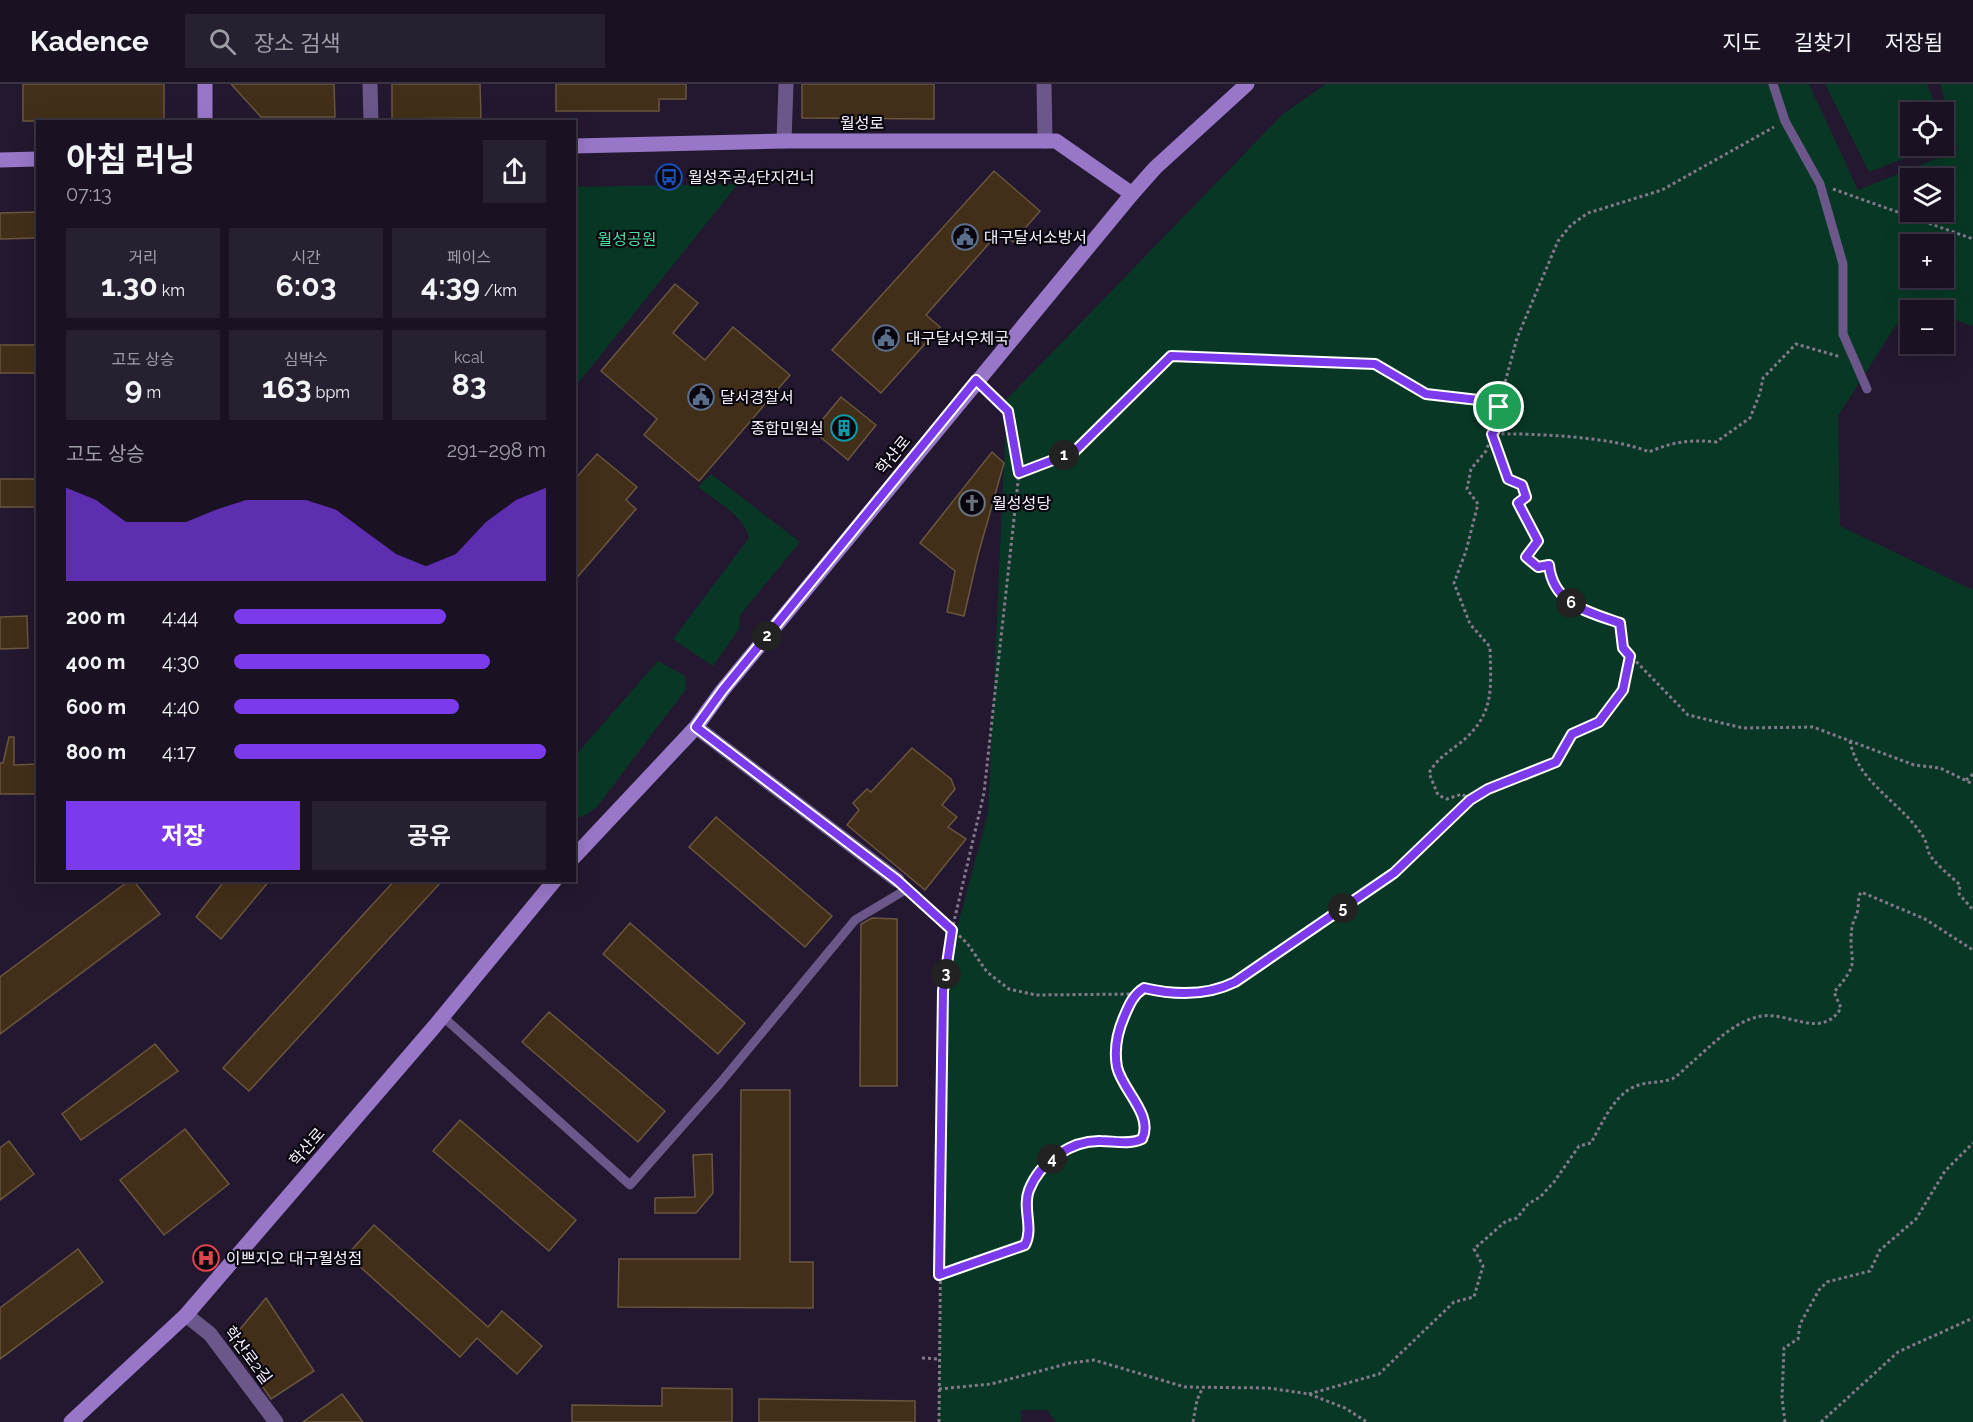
<!DOCTYPE html>
<html lang="ko">
<meta charset="utf-8">
<style>
:root{--surface:#1a1223;--page:#272030;--text:#f1f3f6;--muted:#9f9ea6;--line:#383241;--accent:#7c3aed}
body{margin:0;font-family:Raleway,"Noto Sans KR",sans-serif;background:var(--page);color:var(--text);height:100vh;display:flex;flex-direction:column;font-size:22px;white-space:nowrap}
*{box-sizing:border-box;margin:0}
p{font-size:20px;color:var(--muted)}
.icon{flex:none;width:33px;height:33px;fill:none;stroke:currentColor;stroke-width:2;stroke-linecap:round;stroke-linejoin:round}
.map{position:relative;flex:1;overflow:hidden}
.side{position:absolute;left:36px;top:36px;width:540px;height:762px;display:flex;flex-direction:column;background:var(--surface);border-radius:0px;box-shadow:0 6px 24px #0002,0 0 0 2px var(--line)}
.side>*{flex:none}
.buttons{position:absolute;left:1900px;top:18px;display:grid;gap:12px}
.buttons a{display:grid;place-items:center;width:54px;height:54px;border-radius:0px;background:var(--surface);box-shadow:0 6px 24px #0002,0 0 0 2px var(--line);font-size:30px}
.pin{position:absolute;display:grid;place-items:center;width:51px;height:51px;color:#fff;margin:-26px;border:3px solid #fff;border-radius:50%;box-shadow:0 2px 6px #0007}
.km{position:absolute;width:30px;height:30px;margin:-15px;border-radius:50%;background:#222;color:#fff;font-size:16px;line-height:30px;text-align:center}
.round{display:grid;place-items:center;flex:none;width:63px;height:63px;border-radius:0px;background:var(--page)}
.head{display:flex;align-items:center;justify-content:space-between;height:102px;padding:0 30px}
h1{font-size:33px;font-weight:700;line-height:45px}
.stats{display:grid;grid-template-columns:repeat(3,1fr);gap:9px;height:102px;padding:6px 30px}
.stats div{display:grid;align-content:center;border-radius:0px;background:var(--page);text-align:center}
.stats b{font-size:30px;font-weight:700}
.stats small{font-size:16px;font-weight:400}
.stats p{font-size:16px}
.chart{height:168px;padding:12px 30px}
.chart p{display:flex;justify-content:space-between}
.chart svg{width:100%;height:108px;margin-top:6px;fill:var(--accent);opacity:.7}
.button{display:flex;gap:12px;margin-top:auto;padding:12px 30px}
.button a{flex:1;height:69px;border-radius:0px;background:var(--accent);color:#fff;font-size:24px;font-weight:700;line-height:69px;text-align:center}
.button a+a{background:var(--page);color:var(--text)}
ul{padding:0 30px;list-style:none;font-size:20px}
li{display:grid;grid-template-columns:96px 72px 1fr;align-items:center;height:45px}
li i{height:15px;border-radius:8px;background:var(--accent)}
header{display:flex;align-items:center;gap:36px;box-sizing:border-box;height:84px;padding:0 30px;background:var(--surface);border-bottom:2px solid var(--line)}
header strong{font-size:28px}
nav{display:flex;gap:33px;margin-inline-start:auto;font-size:21px}
.search{width:420px;height:54px;background:var(--page);display:flex;align-items:center;gap:15px;box-sizing:border-box;padding:0 21px;border-radius:0px;color:var(--muted);font-size:22px}
.map>svg:first-child{display:block}
</style>
<header>
<strong>Kadence</strong>
<div class="search"><svg class="icon" aria-label="search" viewBox="0 0 24 24"><circle cx="10" cy="10" r="6"/><path d="M15 15l6 6"/></svg>장소 검색</div>
<nav><a>지도</a><a>길찾기</a><a>저장됨</a></nav>
</header>
<div class="map">
<svg width="1973" height="1338" viewBox="0 0 1973 1338">
<rect width="100%" height="100%" fill="#23182f"/>
<g fill="#083825" fill-rule="evenodd">
<path d="M1326 0H1809L1858 106 1958 66 1940 0H1973V242L1944 232V226H1911V236L1896 241 1838 332 1840 442 1973 506V1338H1056L1047 1326H1021V1338H938L946 885 988 729 1007 315 1283 30ZM1911 94H1944V128H1911ZM1911 160H1944V194H1911Z"/>
<path d="M1825 0H1927L1938 28H1911V62H1936L1869 88Z"/>
<path d="M738 100 575 303V103Z"/>
<path d="M711 390 800 458 740 531 739 545 713 582 673 555 749 454C745 432 715 416 698 403Z"/>
<path d="M658 577 685 592 686 605 597 723 582 733 575 732V672Z"/>
</g>
<g fill="#422f19" stroke="#6a563f" stroke-width="1.5">
<rect x="23" y="0" width="141" height="37"/>
<path d="M231 0H334L335 33H261Z"/>
<path d="M392 0H480L481 34 392 35Z"/>
<path d="M556 0H686V15H659V27H556Z"/>
<path d="M802 0H934V35L802 34Z"/>
<path d="M994 87 1040 127 1013 158 1000 147 926 231 940 243 881 309 832 266Z"/>
<path d="M38 128V154L0 155V129Z"/>
<path d="M675 200 698 219 673 249 705 276 733 243 790 291 699 397 644 351 657 335 601 287Z"/>
<rect x="0" y="261" width="38" height="28"/>
<path d="M841 313 876 341 848 376 813 347Z"/>
<path d="M992 368 1004 379 978 471 964 532 947 528 955 487 920 459Z"/>
<path d="M597 370 637 403 626 416 636 425 574 497V396Z"/>
<rect x="0" y="395" width="38" height="28"/>
<path d="M27 532 28 564 0 565V533Z"/>
<path d="M9 653H14V681L38 680V710H0V679H3Z"/>
<path d="M912 664 951 695 955 705 942 721 957 733 948 743 966 755 925 806 847 741 859 726 853 719 867 705 871 708Z"/>
<path d="M716 733 832 832 805 863 689 763Z"/>
<path d="M130 796H133L160 830 0 950V893Z"/>
<path d="M225 796H270L221 855 196 833Z"/>
<path d="M395 796H443L249 1007 223 984Z"/>
<path d="M872 834 897 835V1002H860L861 840Z"/>
<path d="M630 839 745 939 718 970 603 870Z"/>
<path d="M549 928 665 1027 638 1058 522 958Z"/>
<path d="M155 960 178 987 81 1056 62 1030Z"/>
<path d="M741 1006H790V1178H813V1224L618 1223 619 1175H740Z"/>
<path d="M460 1036 576 1136 549 1167 433 1067Z"/>
<path d="M185 1045 229 1100 164 1151 120 1096Z"/>
<path d="M9 1057 34 1090 0 1116V1064Z"/>
<path d="M712 1070 713 1109 696 1129H655V1114L695 1113 693 1071Z"/>
<path d="M374 1141 488 1243 502 1227 542 1262 517 1290 477 1254 460 1273 347 1171Z"/>
<path d="M78 1165 103 1198 0 1275V1224Z"/>
<path d="M266 1214 314 1287 271 1315 231 1256Z"/>
<path d="M662 1304 732 1305V1338H572V1321L662 1322Z"/>
<path d="M342 1310 363 1338H303Z"/>
<path d="M759 1315 915 1317V1338H759Z"/>
</g>
<g fill="none" stroke-linecap="round" stroke-linejoin="round">
<g stroke="#82798b" stroke-width="3" stroke-dasharray="3 3" stroke-linecap="butt">
<path d="M1833 105 1973 155"/>
<path d="M1499 321 1517 254 1558 157 1571 141 1588 129 1662 106 1774 43"/>
<path d="M1019 389 1074 368 1171 271 1375 280 1426 310 1496 318 1499 340 1492 350 1508 395 1522 401 1526 413 1518 419 1538 457 1526 473 1538 483 1549 481C1553 520 1588 528 1620 539L1623 564 1688 631 1743 644 1813 643 1914 681 1940 684 1973 700"/>
<path d="M1850 657C1858 700 1902 718 1924 754 1927 759 1927 766 1930 771 1937 782 1950 791 1960 801L1959 810 1973 826"/>
<path d="M1966 696 1973 690"/>
<path d="M1470 716 1462 710 1447 715 1438 711 1429 689C1436 676 1447 669 1459 660 1495 631 1491 606 1490 563L1470 540 1454 499 1466 467 1478 420 1467 405 1471 385 1486 367 1492 350C1531 349 1616 353 1649 368 1672 358 1691 355 1716 358L1750 334 1760 309 1763 294 1796 260 1841 273"/>
<path d="M915 811 967 859 987 888 1009 905 1036 911 1134 910"/>
<path d="M939 1191 1025 1161C1034 1144 1022 1124 1029 1106 1040 1078 1071 1056 1101 1057 1114 1057 1130 1061 1142 1055 1153 1030 1122 1006 1117 983 1114 966 1117 949 1124 933 1129 921 1133 911 1144 904 1174 911 1208 912 1235 898L1394 789 1470 716 1488 705 1556 679 1572 650 1599 638 1623 606 1630 572"/>
<path d="M922 1274 939 1275"/>
<path d="M939 1305 991 1300 1070 1279 1094 1276 1185 1303 1268 1304 1309 1310 1345 1324 1367 1338"/>
<path d="M1309 1310 1379 1290 1454 1218 1474 1213 1483 1182 1474 1165 1506 1137 1517 1134 1528 1120 1540 1113 1554 1098 1579 1062 1591 1059C1601 1041 1611 1018 1628 1006 1644 996 1657 1000 1672 995 1678 992 1685 984 1690 980 1710 963 1734 936 1762 932 1790 928 1822 956 1841 924L1834 908C1864 874 1847 880 1852 843 1853 837 1857 832 1858 825 1859 818 1857 815 1861 808L1925 835 1973 866"/>
<path d="M939 1338 943 907 952 846 984 709 1019 389 1008 327 989 308"/>
<path d="M1193 1338 1197 1316 1202 1305"/>
<path d="M1785 1338 1782 1314 1784 1264 1798 1255 1800 1240 1819 1206 1827 1198 1870 1187 1880 1166 1916 1135 1945 1087 1973 1059"/>
<path d="M1821 1338 1898 1268 1973 1234"/>
</g>
<g stroke="#6b578a" stroke-width="9">
<path d="M1773 0 1785 37 1820 100 1843 180V250L1867 305"/>
<path d="M442 932 630 1101 721 998 855 836 907 805"/>
</g>
<g stroke="#6b578a" stroke-width="15">
<path d="M370 0 371 38"/>
<path d="M1044 0 1045 57"/>
<path d="M784 57 786 0"/>
<path d="M696 643 897 796"/>
<path d="M186 1231 210 1250 276 1338"/>
</g>
<g stroke="#9877c8" stroke-width="15">
<path d="M205 38V0"/>
<path d="M574 62 784 57H1056L1132 110"/>
<path d="M0 76 38 75"/>
<path d="M574 773 696 643 722 607 1132 110 1155 84 1247 0"/>
<path d="M71 1338 186 1231 434 943 555 796"/>
</g>
</g>
<g fill="none" stroke-linecap="round" stroke-linejoin="round">
<g stroke="#fff" stroke-width="12">
<path id="route" d="M1171 272 1375 280 1426 310 1496 318 1499 340 1492 350 1508 395 1522 401 1526 413 1518 419 1538 457 1526 473 1538 483 1549 481C1553 520 1588 528 1620 539L1623 564 1630 572 1623 606 1599 638 1572 650 1556 678 1488 705 1470 716 1394 789 1235 898C1207 912 1174 911 1144 904 1133 911 1129 921 1124 933 1117 949 1114 966 1117 983 1122 1006 1154 1031 1142 1055 1130 1061 1113 1057 1101 1057 1071 1056 1040 1078 1029 1106 1022 1124 1034 1144 1025 1161L939 1191 943 907 952 846 897 796 696 643 722 607 976 296 1008 327 1019 389 1074 368Z"/>
</g>
<use href="#route" stroke="#7c3aed" stroke-width="8"/>
</g>
<defs>
<g id="bus-ring" transform="scale(1.35)"><circle r="9.5" fill="#0a060f" stroke="#1a4fb4" stroke-width="1.5"/><path d="M-5-6H5V4H4V6H2V4H-2V6H-4V4H-5ZM-3.5-4V0h7V-4ZM-3.5 1.2v1.5H-2V1.2ZM2 1.2v1.5H3.5V1.2Z" fill="#1a4fb4"/></g>
<g id="civic-ring" transform="scale(1.35)"><circle r="9.5" fill="#0a060f" stroke="#5c6f8a" stroke-width="1.5"/><path d="M-.6-6.5H3V-4.5H.6V-3L4-1V1h2V6H-6V1h2V-1L-.6-3ZM-1.2 2.5V6h2.4V2.5Z" fill="#5c6f8a"/></g>
<g id="building-ring" transform="scale(1.35)"><circle r="9.5" fill="#0a060f" stroke="#0f9aa8" stroke-width="1.5"/><path d="M-4-6H4V6H1V3H-1V6H-4ZM-2.5-4.3h1.7v1.8h-1.7ZM.8-4.3h1.7v1.8H.8ZM-2.5-1h1.7V.8h-1.7ZM.8-1h1.7V.8H.8Z" fill="#0f9aa8"/></g>
<g id="church-ring" transform="scale(1.35)"><circle r="9.5" fill="#0a060f" stroke="#6b7280" stroke-width="1.5"/><path d="M-1.2-6h2.4v3.5h3.3v2.4h-3.3V6h-2.4V-.1h-3.3v-2.4h3.3Z" fill="#6b7280"/></g>
<g id="hospital-ring" transform="scale(1.35)"><circle r="9.5" fill="#0a060f" stroke="#e0444e" stroke-width="1.5"/><path d="M-5-5h3v3.5h4V-5h3V5h-3V1.5h-4V5h-3Z" fill="#e0444e"/></g>
</defs>
<g fill-rule="evenodd">
<use href="#bus-ring" x="669" y="93"/>
<use href="#civic-ring" x="965" y="153"/>
<use href="#civic-ring" x="886" y="254"/>
<use href="#civic-ring" x="701" y="313"/>
<use href="#building-ring" x="844" y="344"/>
<use href="#church-ring" x="972" y="419"/>
<use href="#hospital-ring" x="206" y="1174"/>
</g>
<g text-anchor="middle" dominant-baseline="central" stroke-width="4.5" stroke-linejoin="round" paint-order="stroke">
<g font-size="16" fill="#f7f2fe" stroke="#0a060f">
<text x="862" y="39">월성로</text>
<text transform="translate(893 371) rotate(-51)">학산로</text>
<text transform="translate(307 1063) rotate(-49)">학산로</text>
<text transform="translate(248 1271) rotate(53)">학산로2길</text>
</g>
<g font-size="16" fill="#f7f2fe" stroke="#0a060f" text-anchor="start">
<text x="688" y="93">월성주공4단지건너</text>
<text x="984" y="153">대구달서소방서</text>
<text x="906" y="254">대구달서우체국</text>
<text x="720" y="313">달서경찰서</text>
<text x="824" y="344" text-anchor="end">종합민원실</text>
<text x="992" y="419">월성성당</text>
<text x="226" y="1174">이쁘지오 대구월성점</text>
</g>
<g font-size="16" fill="#4adca1" stroke="#0a060f">
<text x="627" y="155">월성공원</text>
</g>
</g>
</svg>
<div class="buttons">
<a><svg class="icon" aria-label="locate" viewBox="0 0 24 24"><circle cx="12" cy="12" r="6"/><path d="M12 2v4M12 18v4M2 12h4M18 12h4"/></svg></a>
<a><svg class="icon" aria-label="layers" viewBox="0 0 24 24"><path d="M12 4l9 5-9 5-9-5zM3 14l9 5 9-5"/></svg></a>
<a>+</a>
<a>−</a>
</div>
<div class="pin" style="left:1499px;top:323px;background:#1e9e55"><svg class="icon" aria-label="arrive" viewBox="0 0 24 24"><path d="M6 21V4h12l-3 4 3 4H6"/></svg></div>
<b class="km" style="left:1064px;top:371px">1</b>
<b class="km" style="left:767px;top:552px">2</b>
<b class="km" style="left:946px;top:890px">3</b>
<b class="km" style="left:1052px;top:1075px">4</b>
<b class="km" style="left:1343px;top:824px">5</b>
<b class="km" style="left:1571px;top:519px">6</b>
<section class="side">
<div class="head"><div><h1>아침 러닝</h1><p>07:13</p></div><a class="round"><svg class="icon" aria-label="share" viewBox="0 0 24 24"><path d="M12 15V3M7 8l5-5 5 5M5 13v7h14v-7"/></svg></a></div>
<div class="stats">
<div><p>거리</p><b>1.30<small> km</small></b></div>
<div><p>시간</p><b>6:03</b></div>
<div><p>페이스</p><b>4:39<small> /km</small></b></div>
</div>
<div class="stats">
<div><p>고도 상승</p><b>9<small> m</small></b></div>
<div><p>심박수</p><b>163<small> bpm</small></b></div>
<div><p>kcal</p><b>83</b></div>
</div>
<div class="chart"><p><span>고도 상승</span>291–298 m</p>
<svg viewBox="0 0 160 44" preserveAspectRatio="none"><path d="M0 44V6L10 11L20 20L30 20L40 20L50 15L60 11L70 11L80 11L90 15L100 24L110 33L120 38L130 33L140 20L150 11L160 6V44z"/></svg>
</div>
<ul>
<li><b>200 m</b>4:44<i style="width:68%"></i></li>
<li><b>400 m</b>4:30<i style="width:82%"></i></li>
<li><b>600 m</b>4:40<i style="width:72%"></i></li>
<li><b>800 m</b>4:17<i style="width:100%"></i></li>
</ul>
<div class="button"><a>저장</a><a>공유</a></div>
</section>
</div>
